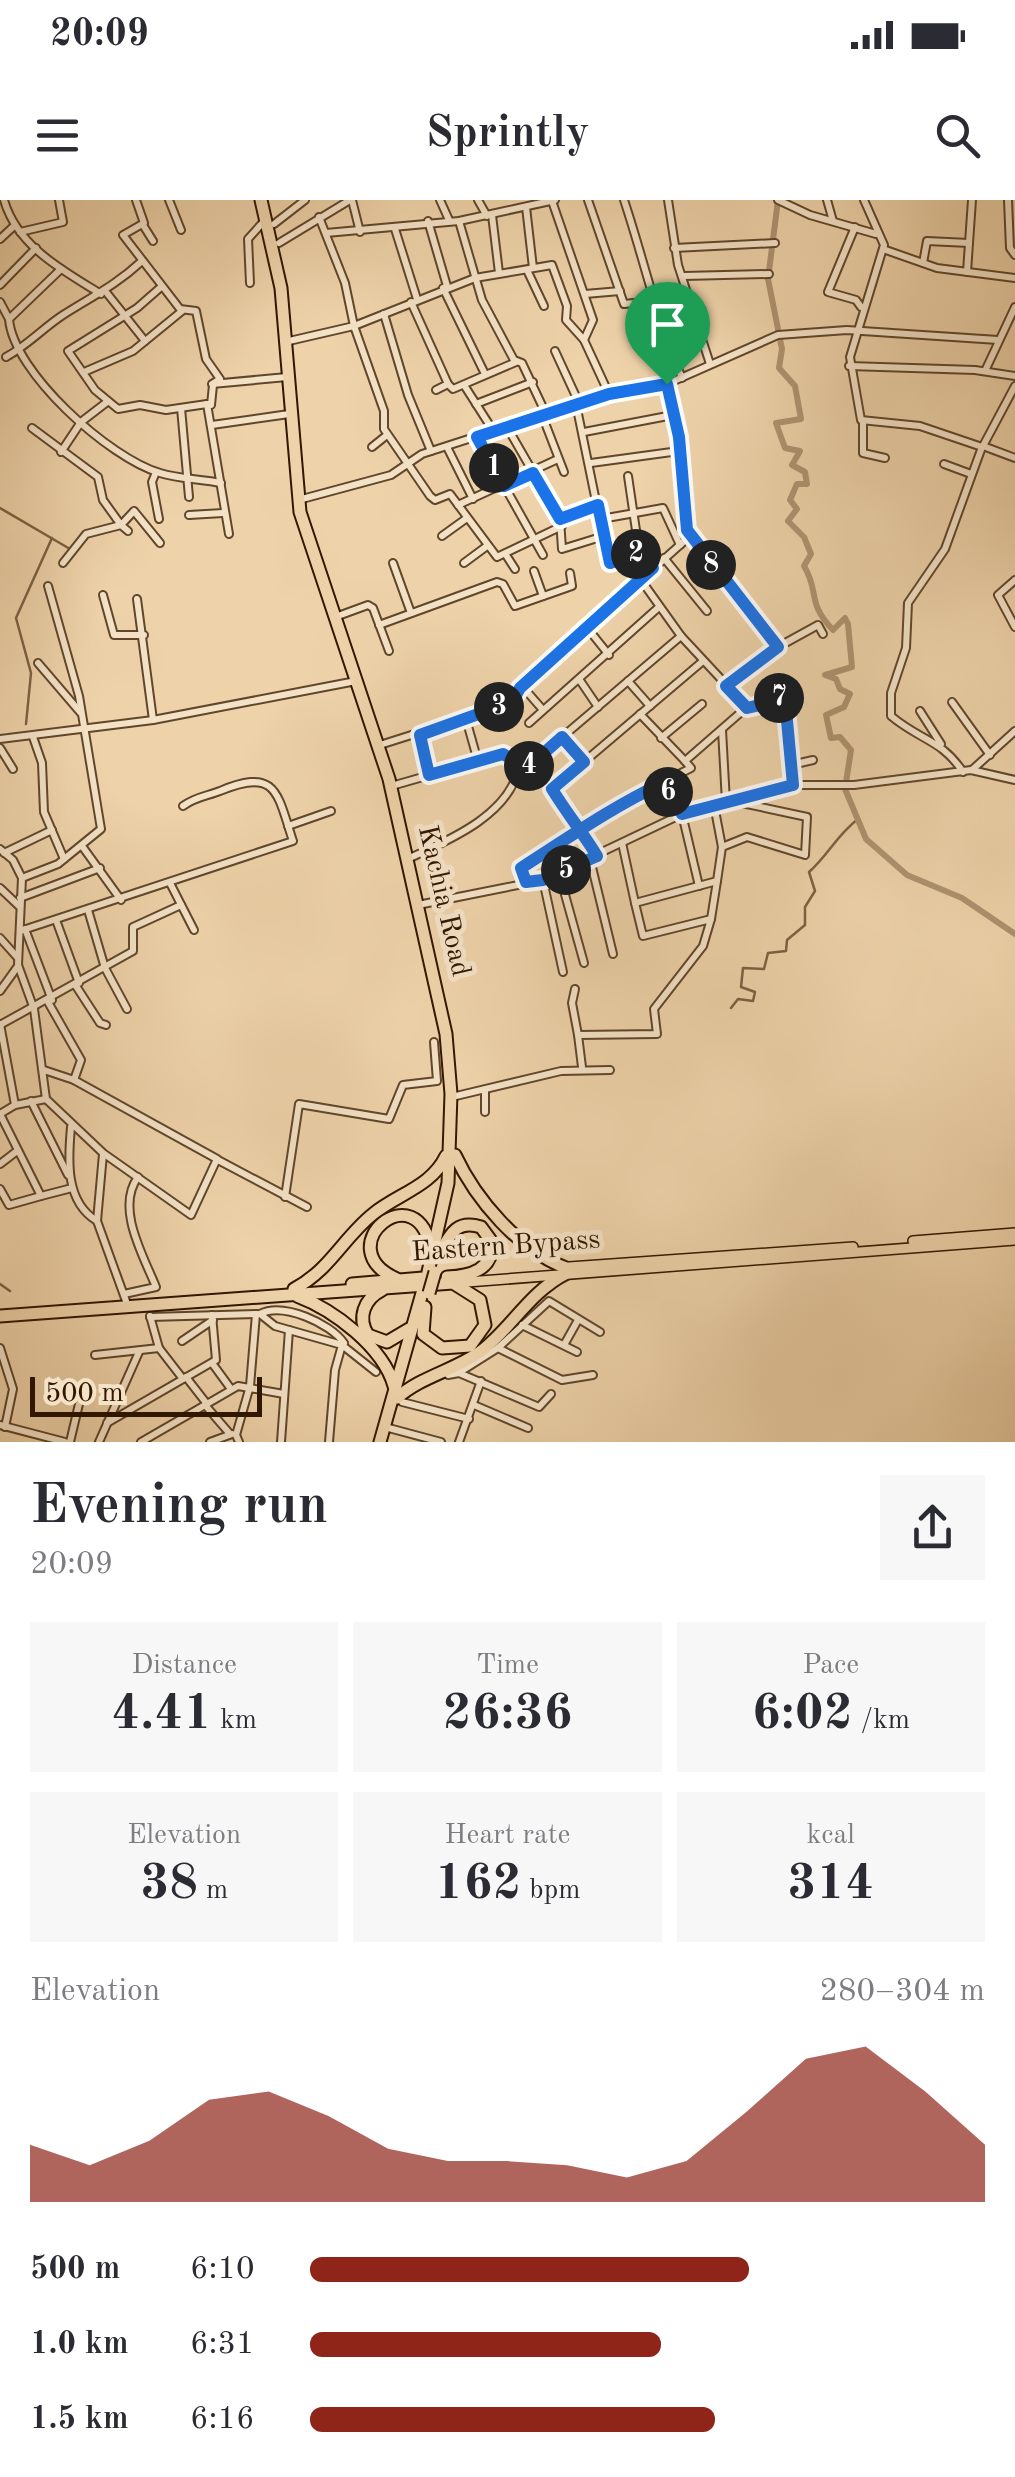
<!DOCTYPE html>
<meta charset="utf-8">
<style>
:root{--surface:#fff;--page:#f7f7f7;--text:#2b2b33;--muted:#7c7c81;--accent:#8f2418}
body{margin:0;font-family:"Old Standard TT",serif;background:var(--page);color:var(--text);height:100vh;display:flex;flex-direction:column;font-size:38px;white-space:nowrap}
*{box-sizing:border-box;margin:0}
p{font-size:32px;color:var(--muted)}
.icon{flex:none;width:55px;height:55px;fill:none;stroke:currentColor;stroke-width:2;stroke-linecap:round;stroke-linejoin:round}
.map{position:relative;height:1242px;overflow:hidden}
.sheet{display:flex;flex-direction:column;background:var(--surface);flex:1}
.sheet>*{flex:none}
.scale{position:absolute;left:30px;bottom:25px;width:232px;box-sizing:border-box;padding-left:10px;border:5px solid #311700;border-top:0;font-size:28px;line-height:35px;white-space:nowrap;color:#311700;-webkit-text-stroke:8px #f4e2c7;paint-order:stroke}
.pin{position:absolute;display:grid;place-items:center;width:85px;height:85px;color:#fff;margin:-102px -42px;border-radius:50% 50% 50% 0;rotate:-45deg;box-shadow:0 0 10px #0007}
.pin .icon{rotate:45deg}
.km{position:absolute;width:50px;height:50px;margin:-25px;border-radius:50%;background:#222;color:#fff;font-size:28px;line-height:50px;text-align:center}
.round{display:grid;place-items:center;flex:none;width:105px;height:105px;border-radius:0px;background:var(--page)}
.head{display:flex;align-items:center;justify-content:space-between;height:170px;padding:0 30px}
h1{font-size:55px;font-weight:700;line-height:75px}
.metrics{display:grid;grid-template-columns:repeat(3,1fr);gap:15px;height:170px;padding:10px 30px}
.metrics div{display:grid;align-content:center;border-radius:0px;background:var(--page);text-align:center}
.metrics b{font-size:50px;font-weight:700}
.metrics small{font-size:28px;font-weight:400}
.metrics p{font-size:28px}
.chart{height:280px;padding:20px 30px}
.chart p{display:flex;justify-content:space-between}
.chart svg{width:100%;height:180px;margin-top:10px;fill:var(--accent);opacity:.7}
ul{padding:0 30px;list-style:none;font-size:32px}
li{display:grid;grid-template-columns:160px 120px 1fr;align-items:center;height:75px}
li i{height:25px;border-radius:12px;background:var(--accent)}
.status{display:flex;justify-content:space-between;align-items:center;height:70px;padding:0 50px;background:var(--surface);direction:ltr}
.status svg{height:28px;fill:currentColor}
header{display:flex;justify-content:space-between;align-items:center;height:130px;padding:0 30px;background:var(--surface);font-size:45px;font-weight:700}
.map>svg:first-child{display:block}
</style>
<div class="status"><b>20:09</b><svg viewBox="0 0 49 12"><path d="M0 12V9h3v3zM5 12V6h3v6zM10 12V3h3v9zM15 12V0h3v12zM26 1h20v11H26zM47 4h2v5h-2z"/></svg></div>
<header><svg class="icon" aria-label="menu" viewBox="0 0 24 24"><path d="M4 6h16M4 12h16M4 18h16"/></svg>Sprintly<svg class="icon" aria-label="search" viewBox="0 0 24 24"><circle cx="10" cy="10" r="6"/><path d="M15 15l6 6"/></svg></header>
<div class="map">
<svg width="1015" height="1242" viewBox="0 0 1015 1242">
<rect width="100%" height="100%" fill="#eed2a9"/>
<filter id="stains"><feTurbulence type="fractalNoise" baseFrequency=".002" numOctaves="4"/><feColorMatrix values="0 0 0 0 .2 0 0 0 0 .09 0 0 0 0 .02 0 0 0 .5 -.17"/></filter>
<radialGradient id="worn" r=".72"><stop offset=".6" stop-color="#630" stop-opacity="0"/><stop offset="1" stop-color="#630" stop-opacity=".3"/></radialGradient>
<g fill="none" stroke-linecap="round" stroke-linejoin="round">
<g stroke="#7c6143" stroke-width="2.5">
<path d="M0 308 70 349"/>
<path d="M26 524 31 473 16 418 52 338"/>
<path d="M731 808 738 799 753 801 755 792 741 787 743 768 764 769 768 753 786 751 787 740 805 725V707L815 691 809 672C828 655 837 635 858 619"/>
<path d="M0 1084 10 1091"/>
</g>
<path stroke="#ae9270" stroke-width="6" d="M778 0 768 79 782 149 779 168 795 186 801 219 776 223 785 248 800 251 792 265 805 272 807 284H797L790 300 797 309 788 321 804 337 811 354 804 366C820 392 806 402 833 430L845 418 848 424 852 467 825 475 836 479 840 489 850 494 844 507 826 515 831 538 840 537 851 550 845 589 866 639 907 675 962 698 1015 734"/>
<g stroke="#60462a" stroke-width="10">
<g id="minor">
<path d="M4 0C17 46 62 70 101 94"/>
<path d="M136 0 144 23 123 35 180 109 196 111 206 159 220 179 212 184 287 177"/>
<path d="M169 0 181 30"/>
<path d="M352 0 360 32"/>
<path d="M440 0 449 20"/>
<path d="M478 0 487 16"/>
<path d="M588 0 624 104 654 101"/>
<path d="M624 0C644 60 657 121 682 178"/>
<path d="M668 0 678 65 710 164"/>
<path d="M778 0 810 15 876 34"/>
<path d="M827 0 833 21"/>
<path d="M864 0 884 45 850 157 861 220 920 226 982 247 945 349 908 403 906 448 891 493V516C921 541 941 539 963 572"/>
<path d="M1008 0 1010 48 1015 55"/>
<path d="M552 1 593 120 584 140 609 194"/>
<path d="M526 7 533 68"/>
<path d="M492 15 499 73"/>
<path d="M319 17 345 83 354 126 384 211V229L430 296 435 300 450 294 497 357 562 326"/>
<path d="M428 21 447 86"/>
<path d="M459 21 482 100 514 160 522 163 546 214"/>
<path d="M274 24 305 0"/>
<path d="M143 25 153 41"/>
<path d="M855 27 828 92 856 100 861 107"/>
<path d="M395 29 417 99"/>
<path d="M20 32 63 22 59 0"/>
<path d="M326 33 459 21 555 0"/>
<path d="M0 39 13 27"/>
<path d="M279 43 350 0"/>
<path d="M674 48 775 43"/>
<path d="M883 49 937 68 1015 78"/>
<path d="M923 63 927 41 969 43"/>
<path d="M61 69 9 119C13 172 109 258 160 273 179 279 201 279 221 283"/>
<path d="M527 70 544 106"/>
<path d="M967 72 972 0"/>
<path d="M684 76 769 74"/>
<path d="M250 83 248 39 266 19"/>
<path d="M0 85 36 48"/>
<path d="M161 87 137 108 68 151 95 190 118 209 140 205 166 210 207 204"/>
<path d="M443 88 485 174"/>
<path d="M106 92 145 141"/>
<path d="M585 94 620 91"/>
<path d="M654 97 687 92"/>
<path d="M0 102 9 119"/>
<path d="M411 102 448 184"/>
<path d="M384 114 408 195 431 251"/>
<path d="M289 141 354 126 475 78 552 65 567 106 566 120 584 140"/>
<path d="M555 151 579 203"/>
<path d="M6 157C28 145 43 128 63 115 93 96 116 85 142 61"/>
<path d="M849 166 975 170 1015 176"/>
<path d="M985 171 1015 107"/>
<path d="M84 172 133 151 182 111"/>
<path d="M667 184 679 237 687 330 778 447 726 485"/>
<path d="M213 185 211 205 207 204 229 334"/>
<path d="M464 185 494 232"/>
<path d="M436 190 448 184 453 189 516 162"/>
<path d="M476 204 533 182"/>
<path d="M576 204 608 360 617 364 638 353 653 368"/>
<path d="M181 208 189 297"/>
<path d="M542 215 564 272"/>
<path d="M863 222V253L885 258"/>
<path d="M212 225 289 214"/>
<path d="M507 227 560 319 562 349 604 336"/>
<path d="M32 228 98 277 103 300 121 325 134 311 160 343"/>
<path d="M584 232 673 215"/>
<path d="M477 237 543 355"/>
<path d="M983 246 1015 186"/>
<path d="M983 246 1015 258"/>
<path d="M372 247 387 235"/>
<path d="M447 247 473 299"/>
<path d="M61 252 81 222 107 202"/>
<path d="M591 263 679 251"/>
<path d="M944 264 971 274"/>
<path d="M156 272 152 282 159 319"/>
<path d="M628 276 638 344"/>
<path d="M302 299 391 275 422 254 546 214 609 194 667 184 778 135 847 130 998 140"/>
<path d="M458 305 558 259"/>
<path d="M189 315 223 313"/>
<path d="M560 319 598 305"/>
<path d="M601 319 663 308 680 345"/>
<path d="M442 336 467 318"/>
<path d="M506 355 515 369"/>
<path d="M664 358 707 411"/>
<path d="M63 363 86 334 121 325 128 331"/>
<path d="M393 363 411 413"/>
<path d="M464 363 487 346"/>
<path d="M534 371 543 396"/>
<path d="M641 380 681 436 747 507"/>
<path d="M1015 380 998 395 1015 427"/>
<path d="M103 395 114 435H144"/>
<path d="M137 399 153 520"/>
<path d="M338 416 368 405 373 408 389 451"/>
<path d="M379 425 497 382 503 384 515 406 572 386 570 373"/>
<path d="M589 430 609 455"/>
<path d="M778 447 818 425 823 434"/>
<path d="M38 463 80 512"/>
<path d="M579 479 598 507"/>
<path d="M628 481 650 506"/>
<path d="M952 502 990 555"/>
<path d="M543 510 522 486 690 336"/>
<path d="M920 511 941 544"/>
<path d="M640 514 685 561"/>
<path d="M466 519 477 558"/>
<path d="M529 523 659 407"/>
<path d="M722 530 726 602"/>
<path d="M420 535 429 575"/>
<path d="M33 537 42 563 44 612 64 659"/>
<path d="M563 537 584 562"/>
<path d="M661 538 702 504"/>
<path d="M0 539 153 520 356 481"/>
<path d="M383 544 509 504 522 486"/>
<path d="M0 548 13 569"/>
<path d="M791 565 813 560"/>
<path d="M972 570 1015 531"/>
<path d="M663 583 682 614 699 686"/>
<path d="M395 585 503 554 527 567 681 436"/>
<path d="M714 605 722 647"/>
<path d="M288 626 331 611"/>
<path d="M622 643 635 703"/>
<path d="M82 646 121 700"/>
<path d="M0 649 13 660 22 678 18 765 34 809 46 899 103 953 191 1015 217 959 74 880 44 870"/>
<path d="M4 653 52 630"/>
<path d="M597 656 552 589 703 461"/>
<path d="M412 657C452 639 511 613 519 566"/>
<path d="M590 659 613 754"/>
<path d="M559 673 584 763"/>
<path d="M22 678 58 664 101 629 79 496 48 386"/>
<path d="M543 680 563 772"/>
<path d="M170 683 194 730"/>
<path d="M526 683 521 668 618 605 691 568 685 561 747 507 785 499 793 585"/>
<path d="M0 688 19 706"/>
<path d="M20 698 100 668"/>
<path d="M423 704 543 680 682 614 793 585H854L971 570 1015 580"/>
<path d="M88 710 105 768 127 809"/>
<path d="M711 719 717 681"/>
<path d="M56 720 79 783"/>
<path d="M25 729 52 800"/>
<path d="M20 731 293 641C277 593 277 567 220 591 207 596 195 597 183 606"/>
<path d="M0 738 17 757"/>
<path d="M76 786 100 823 106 825"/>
<path d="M575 789 572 803 578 835"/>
<path d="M0 791 18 766"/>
<path d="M48 802 81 860 74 880"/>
<path d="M0 824 15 905"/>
<path d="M0 825 133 751V727L181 705"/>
<path d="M582 867 578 835 657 834 654 809 703 746 711 719 643 736 635 703 717 681 722 647 747 637 805 655 807 617 742 603 740 598"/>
<path d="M485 891V912"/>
<path d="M456 896 561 871 610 870"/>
<path d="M31 901 68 975"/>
<path d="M0 914 41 996 72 988"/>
<path d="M0 914 15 905 46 899"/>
<path d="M71 927C68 960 65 1002 97 1021L126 1101"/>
<path d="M218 960 307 1007"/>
<path d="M0 964 17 951"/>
<path d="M0 989 9 1005 41 996"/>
<path d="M285 997 299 904 389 919 403 885 437 881 434 842"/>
<path d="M97 1021 103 954"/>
<path d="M124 1094 156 1087C144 1057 115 1008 138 977"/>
<path d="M260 1114 275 1126 342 1145"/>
<path d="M150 1117 260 1114C283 1102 330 1123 344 1143"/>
<path d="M522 1125 577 1152"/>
<path d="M182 1141 213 1120"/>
<path d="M564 1145 578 1120"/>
<path d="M0 1148 13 1189 5 1227"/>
<path d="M159 1148 183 1179"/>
<path d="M498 1148 562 1180 593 1175"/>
<path d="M95 1155 159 1148 150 1116"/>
<path d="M212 1163 231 1189"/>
<path d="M460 1172 498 1148 549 1101 600 1132"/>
<path d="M448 1175 459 1173 539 1207 551 1194"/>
<path d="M186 1177 207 1204"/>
<path d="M402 1202 469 1219"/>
<path d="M205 1205 230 1234"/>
<path d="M474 1205 528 1228"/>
<path d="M107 1223 216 1160 212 1115"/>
<path d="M0 1225 65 1242"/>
<path d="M385 1227 441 1242"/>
<path d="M70 1242 79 1204"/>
<path d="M99 1242 139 1152"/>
<path d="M141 1242 238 1186 284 1194"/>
<path d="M210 1242 232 1234"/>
<path d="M239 1242 236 1235 250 1186 256 1114"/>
<path d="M281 1242 289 1130"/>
<path d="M329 1242 335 1170 342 1145 376 1172"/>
<path d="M459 1242 481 1181"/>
</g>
</g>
<g stroke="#311700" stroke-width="12">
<g id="major">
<path d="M913 1041 1015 1033"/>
<path d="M569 1067 853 1047"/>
<path d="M454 1083 1015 1040"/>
</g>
</g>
<g stroke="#311700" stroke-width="15">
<g id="highway">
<path d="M261 0 281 88 300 312 389 579 446 834 451 894 448 983 428 1072"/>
<path d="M455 955C476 1000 519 1050 566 1068"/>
<path d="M441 1051C451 1032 458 1020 481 1027L492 1042C494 1070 470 1076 447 1077"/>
<path d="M397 1079C325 1047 420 970 431 1052"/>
<path d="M352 1084 423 1078"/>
<path d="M294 1089C330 1070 343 1038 373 1014 399 993 431 987 446 956"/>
<path d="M382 1090C364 1099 357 1118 368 1135L387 1142 409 1129"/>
<path d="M297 1096C334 1110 383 1147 394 1186"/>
<path d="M0 1116 453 1083 480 1100 485 1125 470 1146 442 1148 423 1134 425 1107"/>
<path d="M397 1198C422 1176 453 1171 480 1152 512 1128 529 1092 567 1073"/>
<path d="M380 1242 422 1093"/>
</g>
</g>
<use href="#minor" stroke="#f4e2c7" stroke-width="6"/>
<use href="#major" stroke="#eed2a9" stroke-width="9"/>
<use href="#highway" stroke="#eed2a9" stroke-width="11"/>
<g stroke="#311700" stroke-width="15" stroke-linecap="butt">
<path id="highway-bridge" d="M429 1093 435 1072"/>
</g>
<use href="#highway-bridge" stroke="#eed2a9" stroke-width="11"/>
</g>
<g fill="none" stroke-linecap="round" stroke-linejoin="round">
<g stroke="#fff" stroke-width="20">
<path id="route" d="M667 184 609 194 477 237 504 286 533 273 560 319 598 305 610 363 638 353 653 368 520 488 512 502 420 535 429 575 503 554 527 568 562 537 584 562 552 589C566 612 583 633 597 656L543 680 526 682 521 668C568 638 612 607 663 583L682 614 793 585 785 499 747 508 726 486 778 447 687 330 679 237 667 184"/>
</g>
<use href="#route" stroke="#1a73e8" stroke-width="12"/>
</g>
<g text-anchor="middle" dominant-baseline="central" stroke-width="10" stroke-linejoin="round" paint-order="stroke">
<g font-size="28" fill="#311700" stroke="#f4e2c7">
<text transform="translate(443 701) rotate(77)">Kachia Road</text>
<text transform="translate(506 1047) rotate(-4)">Eastern Bypass</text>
</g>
</g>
<rect width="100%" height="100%" filter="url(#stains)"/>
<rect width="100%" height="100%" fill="url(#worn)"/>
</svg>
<div class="scale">500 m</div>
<div class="pin" style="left:667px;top:184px;background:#1e9e55"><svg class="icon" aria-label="arrive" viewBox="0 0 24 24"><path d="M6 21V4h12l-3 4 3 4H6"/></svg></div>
<b class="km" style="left:494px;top:268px">1</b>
<b class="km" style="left:636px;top:354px">2</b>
<b class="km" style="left:499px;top:507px">3</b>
<b class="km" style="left:529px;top:566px">4</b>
<b class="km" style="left:566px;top:670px">5</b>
<b class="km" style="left:668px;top:592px">6</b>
<b class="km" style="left:779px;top:498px">7</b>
<b class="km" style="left:711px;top:365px">8</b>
</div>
<section class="sheet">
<div class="head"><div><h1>Evening run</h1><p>20:09</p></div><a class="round"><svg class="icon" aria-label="share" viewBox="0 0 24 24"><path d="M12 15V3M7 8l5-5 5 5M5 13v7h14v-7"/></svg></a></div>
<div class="metrics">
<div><p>Distance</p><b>4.41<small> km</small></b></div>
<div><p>Time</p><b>26:36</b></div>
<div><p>Pace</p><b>6:02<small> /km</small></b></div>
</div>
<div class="metrics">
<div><p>Elevation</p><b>38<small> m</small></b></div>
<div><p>Heart rate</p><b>162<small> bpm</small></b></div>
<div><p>kcal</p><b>314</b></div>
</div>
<div class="chart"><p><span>Elevation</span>280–304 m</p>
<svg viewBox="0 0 160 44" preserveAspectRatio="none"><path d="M0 44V30L10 35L20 29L30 19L40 17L50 23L60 31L70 34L80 34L90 35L100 38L110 34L120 22L130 9L140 6L150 17L160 30V44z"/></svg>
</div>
<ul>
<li><b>500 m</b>6:10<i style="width:65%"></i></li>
<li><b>1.0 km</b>6:31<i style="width:52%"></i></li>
<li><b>1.5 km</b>6:16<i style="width:60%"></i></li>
</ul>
</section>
